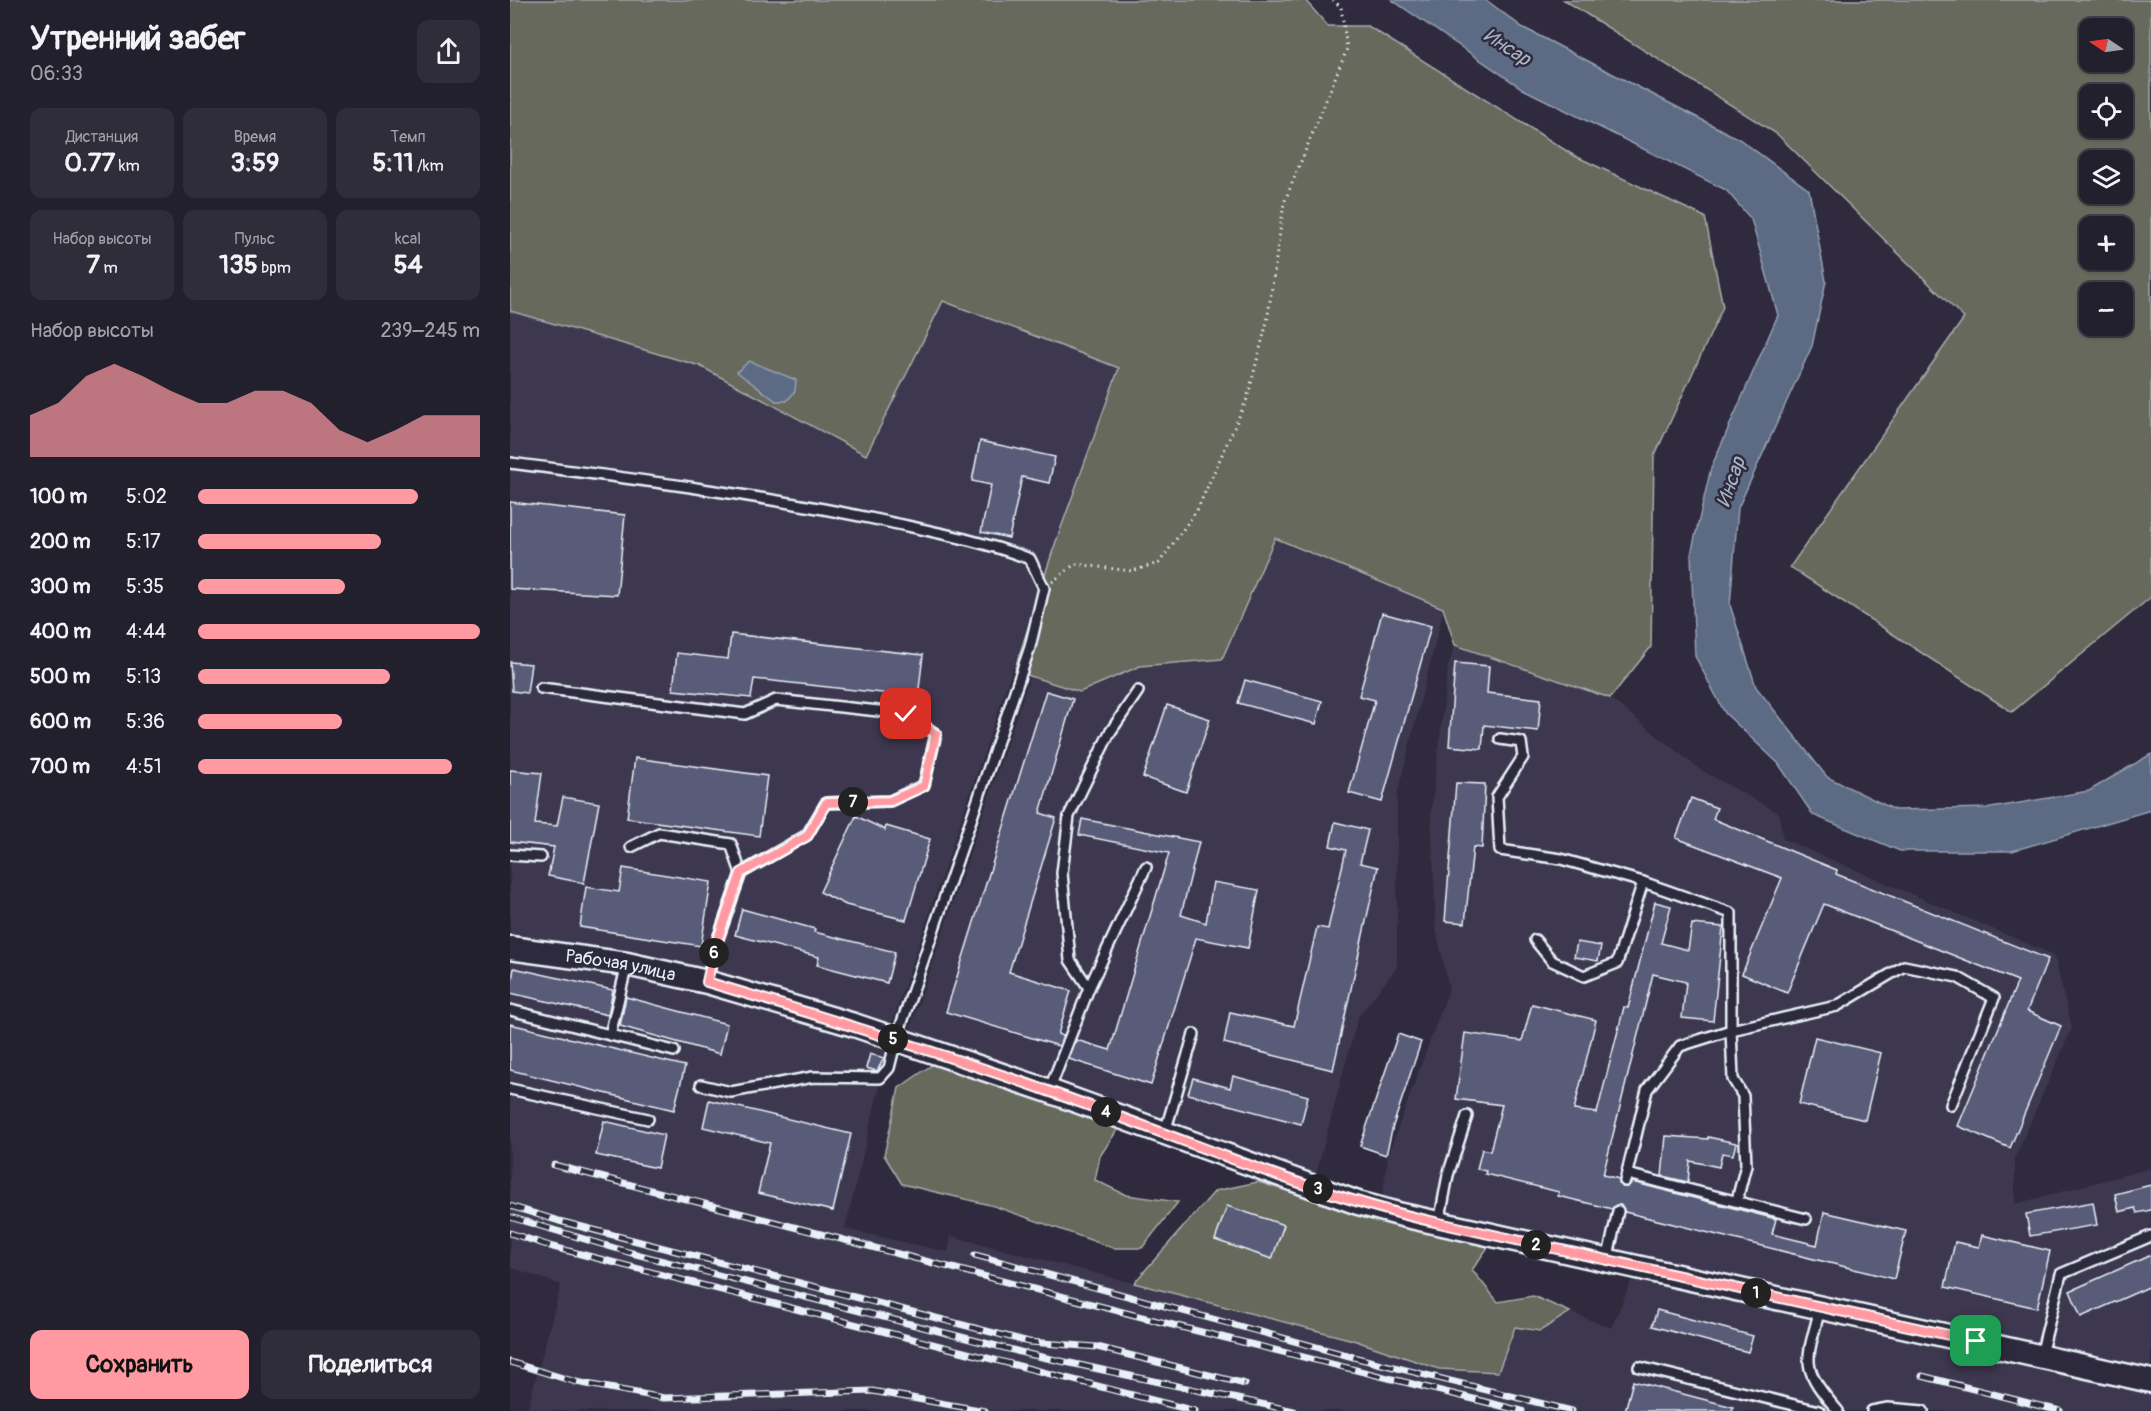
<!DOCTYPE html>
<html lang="ru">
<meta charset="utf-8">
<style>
:root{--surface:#23202e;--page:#2f2d3a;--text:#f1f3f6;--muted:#a3a3aa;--line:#403e4a;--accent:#ff9aa2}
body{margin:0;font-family:Pangolin,sans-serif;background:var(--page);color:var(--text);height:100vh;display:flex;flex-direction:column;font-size:22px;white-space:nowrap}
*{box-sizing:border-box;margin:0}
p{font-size:20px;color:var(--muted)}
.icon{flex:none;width:33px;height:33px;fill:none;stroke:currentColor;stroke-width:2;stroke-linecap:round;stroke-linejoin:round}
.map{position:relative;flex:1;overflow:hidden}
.side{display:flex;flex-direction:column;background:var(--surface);width:510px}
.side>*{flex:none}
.needle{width:39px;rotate:283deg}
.fabs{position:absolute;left:1569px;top:18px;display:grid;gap:12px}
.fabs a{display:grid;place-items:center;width:54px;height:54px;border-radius:12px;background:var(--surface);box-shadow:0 2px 4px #0004,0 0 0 2px var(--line);font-size:30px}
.pin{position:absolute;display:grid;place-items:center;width:51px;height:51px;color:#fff;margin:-26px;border-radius:12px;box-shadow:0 3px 9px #0006}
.km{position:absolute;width:30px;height:30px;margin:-15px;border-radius:50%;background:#222;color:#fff;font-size:16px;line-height:30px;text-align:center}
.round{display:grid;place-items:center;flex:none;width:63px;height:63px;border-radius:12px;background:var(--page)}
.head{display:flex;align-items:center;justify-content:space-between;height:102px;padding:0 30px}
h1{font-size:33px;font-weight:700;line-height:45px}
.metrics{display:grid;grid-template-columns:repeat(3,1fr);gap:9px;height:102px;padding:6px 30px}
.metrics div{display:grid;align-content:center;border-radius:12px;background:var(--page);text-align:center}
.metrics b{font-size:26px;font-weight:700}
.metrics small{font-size:16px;font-weight:400}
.metrics p{font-size:16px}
.chart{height:168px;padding:12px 30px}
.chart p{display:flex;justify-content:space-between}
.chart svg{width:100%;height:108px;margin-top:6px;fill:var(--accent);opacity:.7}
.button{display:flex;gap:12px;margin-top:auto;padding:12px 30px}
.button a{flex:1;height:69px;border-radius:12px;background:var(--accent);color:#111;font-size:24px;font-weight:700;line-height:69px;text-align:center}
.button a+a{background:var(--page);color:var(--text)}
ul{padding:0 30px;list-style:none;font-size:20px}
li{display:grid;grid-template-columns:96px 72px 1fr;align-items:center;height:45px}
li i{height:15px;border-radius:8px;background:var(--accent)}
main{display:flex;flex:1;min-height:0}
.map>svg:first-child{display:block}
</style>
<main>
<section class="side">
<div class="head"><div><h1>Утренний забег</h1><p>06:33</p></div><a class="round"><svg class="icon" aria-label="share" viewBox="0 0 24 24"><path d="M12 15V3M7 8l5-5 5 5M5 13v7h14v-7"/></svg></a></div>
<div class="metrics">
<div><p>Дистанция</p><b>0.77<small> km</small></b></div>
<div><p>Время</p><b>3:59</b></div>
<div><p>Темп</p><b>5:11<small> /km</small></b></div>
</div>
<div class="metrics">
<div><p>Набор высоты</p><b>7<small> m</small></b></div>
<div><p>Пульс</p><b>135<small> bpm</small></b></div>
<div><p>kcal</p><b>54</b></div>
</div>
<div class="chart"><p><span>Набор высоты</span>239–245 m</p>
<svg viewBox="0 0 160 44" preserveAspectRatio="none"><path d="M0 44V27L10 22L20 11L30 6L40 11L50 17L60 22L70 22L80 17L90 17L100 22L110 33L120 38L130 33L140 27L150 27L160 27V44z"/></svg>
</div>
<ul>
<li><b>100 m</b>5:02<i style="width:78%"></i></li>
<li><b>200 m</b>5:17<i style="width:65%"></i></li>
<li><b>300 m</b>5:35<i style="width:52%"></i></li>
<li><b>400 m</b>4:44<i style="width:100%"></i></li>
<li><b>500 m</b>5:13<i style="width:68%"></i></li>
<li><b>600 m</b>5:36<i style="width:51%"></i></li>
<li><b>700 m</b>4:51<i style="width:90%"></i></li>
</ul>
<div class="button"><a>Сохранить</a><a>Поделиться</a></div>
</section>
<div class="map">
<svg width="1641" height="1411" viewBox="0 0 1641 1411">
<rect width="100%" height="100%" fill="#2f2a3d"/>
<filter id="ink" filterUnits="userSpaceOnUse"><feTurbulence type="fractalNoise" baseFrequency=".0167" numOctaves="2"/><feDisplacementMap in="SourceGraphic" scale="12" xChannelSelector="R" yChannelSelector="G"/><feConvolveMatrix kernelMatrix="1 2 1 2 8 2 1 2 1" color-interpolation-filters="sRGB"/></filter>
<g filter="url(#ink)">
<g fill="#3c394f">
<path d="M433 301 609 368 543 550 381 1026 241 983 132 957 0 938V311L190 366 356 455Z"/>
<path d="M764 538 934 608 887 795V967L848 1017 805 1178 399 1032 520 676 570 692 630 666 711 659Z"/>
<path d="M945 645 1100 698 1189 769 1269 813 1273 839 1544 955 1562 1028 1505 1157V1204L1641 1168V1373L872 1200 878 1155 939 989 926 929 921 812 938 667Z"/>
<path d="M0 957 192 992 379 1047 335 1229 438 1252 441 1236 843 1340 929 1369 1005 1326 1030 1331 1060 1312 1101 1328 1123 1277 1641 1389V1411H17L51 1285 0 1267Z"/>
</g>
<g fill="#66695b" stroke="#a7adaa" stroke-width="1.5" fill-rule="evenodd">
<path d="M0 0H795L818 26H858L1063 155 1195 217 1213 307 1144 457 1141 647 1100 698 945 645 933 608 765 538 712 659 630 666 570 692 520 676 505 668 543 550 609 368 433 301 356 455 190 366 0 311Z"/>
<path d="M1054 0H1641V597L1502 712 1280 567 1454 318 1267 134ZM1612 28V62H1580V28ZM1612 94V128H1580V94ZM1580 160H1612V194H1580ZM1612 226V260H1580V226ZM1612 292V326H1580V292Z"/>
<path d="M426 1062 608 1129 590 1156 585 1180 616 1195 668 1202 632 1248H603L484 1206 392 1184 374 1155 389 1088Z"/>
<path d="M748 1182 874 1221 978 1247 962 1270 988 1302 1023 1296 1060 1312 1030 1331 1005 1327 988 1372 929 1369 843 1340 624 1283 705 1191Z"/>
</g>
<g fill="#5c6b84" stroke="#94a1b2" stroke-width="1.5">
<path d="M882 0H976L1012 27 1229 139 1299 190 1316 281 1302 346 1228 508 1220 605 1246 687 1317 777 1385 810 1481 808 1579 791 1641 754V810L1502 851H1390L1303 815 1268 763 1215 713 1185 656 1181 554 1201 468 1268 315 1241 219 1216 190 1013 89Z"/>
<path d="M239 361 286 380 285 391 277 401H266L227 372Z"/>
</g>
<g fill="#595c78" stroke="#e8f1f8" stroke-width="1.5">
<path d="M470 441 545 457 539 483 512 477 499 538 471 532 481 485 462 481Z"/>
<path d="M0 502 115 515 107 595 0 589Z"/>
<path d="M872 613 921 626 872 802 839 793 865 700 849 696Z"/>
<path d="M221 634 413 655 408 697 244 679 241 698 163 690 167 653 218 659Z"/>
<path d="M0 662 21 664 17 693 2 691Z"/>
<path d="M945 663 979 666 977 693 1031 699 1028 731 974 725 972 749 939 746Z"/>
<path d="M735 680 812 701 806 724 728 703Z"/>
<path d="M536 691 563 699 530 813 546 818 499 972 561 991 548 1034 553 1036 549 1046 436 1012Z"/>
<path d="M657 705 700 719 676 792 633 777Z"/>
<path d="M125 758 257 776 249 836 117 818Z"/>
<path d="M0 770 32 773 25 824 47 826 53 797 89 803 74 883 38 876 44 847 0 842Z"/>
<path d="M946 783 975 784 972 848 963 847 955 923 935 921Z"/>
<path d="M1181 798 1207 808 1203 819 1327 870 1326 874 1538 959 1517 1011 1551 1026 1500 1148 1448 1126 1508 981 1314 904 1277 993 1232 974 1272 878 1166 838Z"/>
<path d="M346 816 375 830 376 826 420 839 396 920 336 905 310 892Z"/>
<path d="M572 819 689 842 671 915 696 923 703 882 749 890 738 948 686 938 641 1085 559 1059 566 1040 600 1050 659 853 569 835Z"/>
<path d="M825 822 858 830 850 863 868 867 823 1070 714 1043 720 1012 784 1026 807 927 818 929 836 850 820 846Z"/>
<path d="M113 868 201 882 191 946 70 927 76 887 109 892Z"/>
<path d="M1145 902 1161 906 1151 943 1178 950 1182 924 1213 927 1203 1021 1172 1018 1176 982 1143 974 1093 1175 1109 1179 1113 1187H1117L1122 1182 1266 1219 1262 1234 1307 1245 1314 1212 1396 1231 1384 1279 1115 1212 1110 1205 1102 1209 1048 1196 1049 1192 975 1174 976 1171 967 1169 972 1149 980 1151 992 1105 946 1099 955 1033 1012 1041 1022 1004 1086 1020 1064 1110 1087 1113 1114 1007 1118 1008Z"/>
<path d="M232 909 305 929 304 932 385 952 377 983 307 965 309 957 225 935Z"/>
<path d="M1067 942 1091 946 1088 961 1064 957Z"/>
<path d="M4 968 103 990 98 1015 0 993Z"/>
<path d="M116 997 217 1024 210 1054 110 1026Z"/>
<path d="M0 1024 175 1066 164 1110 0 1070Z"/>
<path d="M888 1034 911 1042 883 1126 876 1155 850 1146Z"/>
<path d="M1305 1037 1371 1053 1355 1120 1289 1104Z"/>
<path d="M360 1054 374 1058 367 1071 356 1068Z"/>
<path d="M723 1076 798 1096 791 1124 678 1094 683 1078 720 1088Z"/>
<path d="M199 1100 341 1134 323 1211 248 1193 260 1143 193 1127Z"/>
<path d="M94 1121 154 1135 147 1168 86 1155Z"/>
<path d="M1156 1136 1198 1139V1137L1226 1143 1223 1155 1212 1153 1209 1167 1180 1161 1178 1182 1152 1176Z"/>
<path d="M1641 1185V1210L1627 1213 1625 1208 1609 1212 1605 1194Z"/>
<path d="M1583 1202 1587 1225 1520 1236 1516 1214Z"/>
<path d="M717 1206 774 1225 762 1259 705 1240Z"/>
<path d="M1472 1235 1540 1251 1527 1308 1435 1287 1445 1242 1469 1247Z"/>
<path d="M1641 1255V1286L1571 1317 1560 1291Z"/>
<path d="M1147 1310 1243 1336 1238 1352 1142 1326Z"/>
<path d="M1123 1381 1223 1407 1222 1411H1115Z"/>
</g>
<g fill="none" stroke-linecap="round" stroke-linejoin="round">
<g stroke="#e8f1f8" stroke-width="14">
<g id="service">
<path d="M0 463C125 479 251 495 374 521 424 532 473 541 520 559L534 588 520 647 386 1040 379 1068 370 1078 303 1077 221 1092 191 1085"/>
<path d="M31 688 235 714 266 700 396 714 426 734 414 785 380 801 316 803 297 835 231 873 204 950 197 982"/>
<path d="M990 739 1011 742 1013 757 987 797 990 850 1051 859 1133 882 1221 913V1030L1170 1046 1137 1090 1115 1181"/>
<path d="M121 847 149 833 221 844 231 873"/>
<path d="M0 855 31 857"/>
<path d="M1025 940 1042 961 1074 976 1107 963 1133 882"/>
<path d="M579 988 560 960 552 873 559 816 599 734 628 691"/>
<path d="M0 1010 164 1051"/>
<path d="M100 1035 117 964"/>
<path d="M0 1089 138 1119"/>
<path d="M539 1091 579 988 636 867"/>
<path d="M655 1132 684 1034"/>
<path d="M1117 1174 1296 1219"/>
<path d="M1227 1200 1236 1165 1233 1096 1223 1079 1221 1030 1327 1006 1394 966 1447 977 1484 998 1441 1105"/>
<path d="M929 1223 938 1175 957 1116"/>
<path d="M1097 1261 1108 1211"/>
<path d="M1310 1309C1296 1363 1289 1366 1328 1411"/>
<path d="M1531 1355 1551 1274 1641 1236"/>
<path d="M1129 1367 1309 1411"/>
<path d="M1362 1411 1378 1408 1413 1411"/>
</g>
</g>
<g stroke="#e8f1f8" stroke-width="27">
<g id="tertiary">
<path id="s1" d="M0 948 117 964 197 982 344 1025 539 1091 848 1203 892 1215 1641 1381"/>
</g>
</g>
<path stroke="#e8f1f8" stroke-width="3" stroke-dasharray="1.5 4.5" stroke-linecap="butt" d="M542 582 565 564 622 571 649 563 687 510 737 399 757 322 774 203 837 49 831 7 823 0"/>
<use href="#service" stroke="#2f2a3d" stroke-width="9"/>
<use href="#tertiary" stroke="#2f2a3d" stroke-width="22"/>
<g stroke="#e8f1f8" stroke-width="7">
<g id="rail">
<path d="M44 1165 659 1324 1012 1411"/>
<path d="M0 1206 49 1221 519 1342 587 1347 735 1384"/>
<path d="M0 1217 118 1252 518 1354 784 1411"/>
<path d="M0 1233 43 1247 685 1411"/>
<path d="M465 1255 847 1358 1062 1411"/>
<path d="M0 1362 66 1382 154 1398 362 1391 475 1411"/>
<path d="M1412 1376 1550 1411"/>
</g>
</g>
<use href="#rail" stroke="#2f2a3d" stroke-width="4.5" stroke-dasharray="14" stroke-linecap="butt"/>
</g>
</g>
<g fill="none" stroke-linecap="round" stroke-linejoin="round" filter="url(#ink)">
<g stroke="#fff" stroke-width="12">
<path id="route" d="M396 714 426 734 414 786 380 801 316 803 297 836 231 873 204 950 197 982C311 1016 425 1051 538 1091 668 1136 795 1193 929 1223L1466 1341"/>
</g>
<use href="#route" stroke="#ff9aa2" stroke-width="8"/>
</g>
<g text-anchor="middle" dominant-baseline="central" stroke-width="5" stroke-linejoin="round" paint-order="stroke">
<g font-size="18" fill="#e8f1f8" stroke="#2f2a3d">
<text stroke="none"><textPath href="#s1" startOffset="112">Рабочая улица</textPath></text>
</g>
<g font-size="20" font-style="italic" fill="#a9b5c4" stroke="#2f2a3d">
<text transform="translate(997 47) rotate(33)">Инсар</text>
<text transform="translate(1221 482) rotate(-71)">Инсар</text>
</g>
</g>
</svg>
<div class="fabs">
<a><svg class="needle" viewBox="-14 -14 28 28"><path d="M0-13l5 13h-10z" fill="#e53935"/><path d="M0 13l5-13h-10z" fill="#a3a3aa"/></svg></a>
<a><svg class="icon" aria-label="locate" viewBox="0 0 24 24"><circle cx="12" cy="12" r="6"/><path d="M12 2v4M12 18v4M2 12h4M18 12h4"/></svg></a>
<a><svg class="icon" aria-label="layers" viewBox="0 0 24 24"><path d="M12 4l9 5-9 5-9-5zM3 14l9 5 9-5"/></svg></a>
<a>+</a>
<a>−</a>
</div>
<div class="pin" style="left:1466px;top:1341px;background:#1e9e55"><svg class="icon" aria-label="arrive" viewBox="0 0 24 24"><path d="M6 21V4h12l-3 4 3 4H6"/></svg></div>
<div class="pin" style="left:396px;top:714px;background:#d93025"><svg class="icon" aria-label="check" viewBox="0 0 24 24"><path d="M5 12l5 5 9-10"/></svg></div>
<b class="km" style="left:1246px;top:1293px">1</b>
<b class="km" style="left:1026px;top:1245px">2</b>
<b class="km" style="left:808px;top:1189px">3</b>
<b class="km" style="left:596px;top:1112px">4</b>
<b class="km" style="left:383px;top:1039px">5</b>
<b class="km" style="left:204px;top:953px">6</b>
<b class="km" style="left:343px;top:802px">7</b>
</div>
</main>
